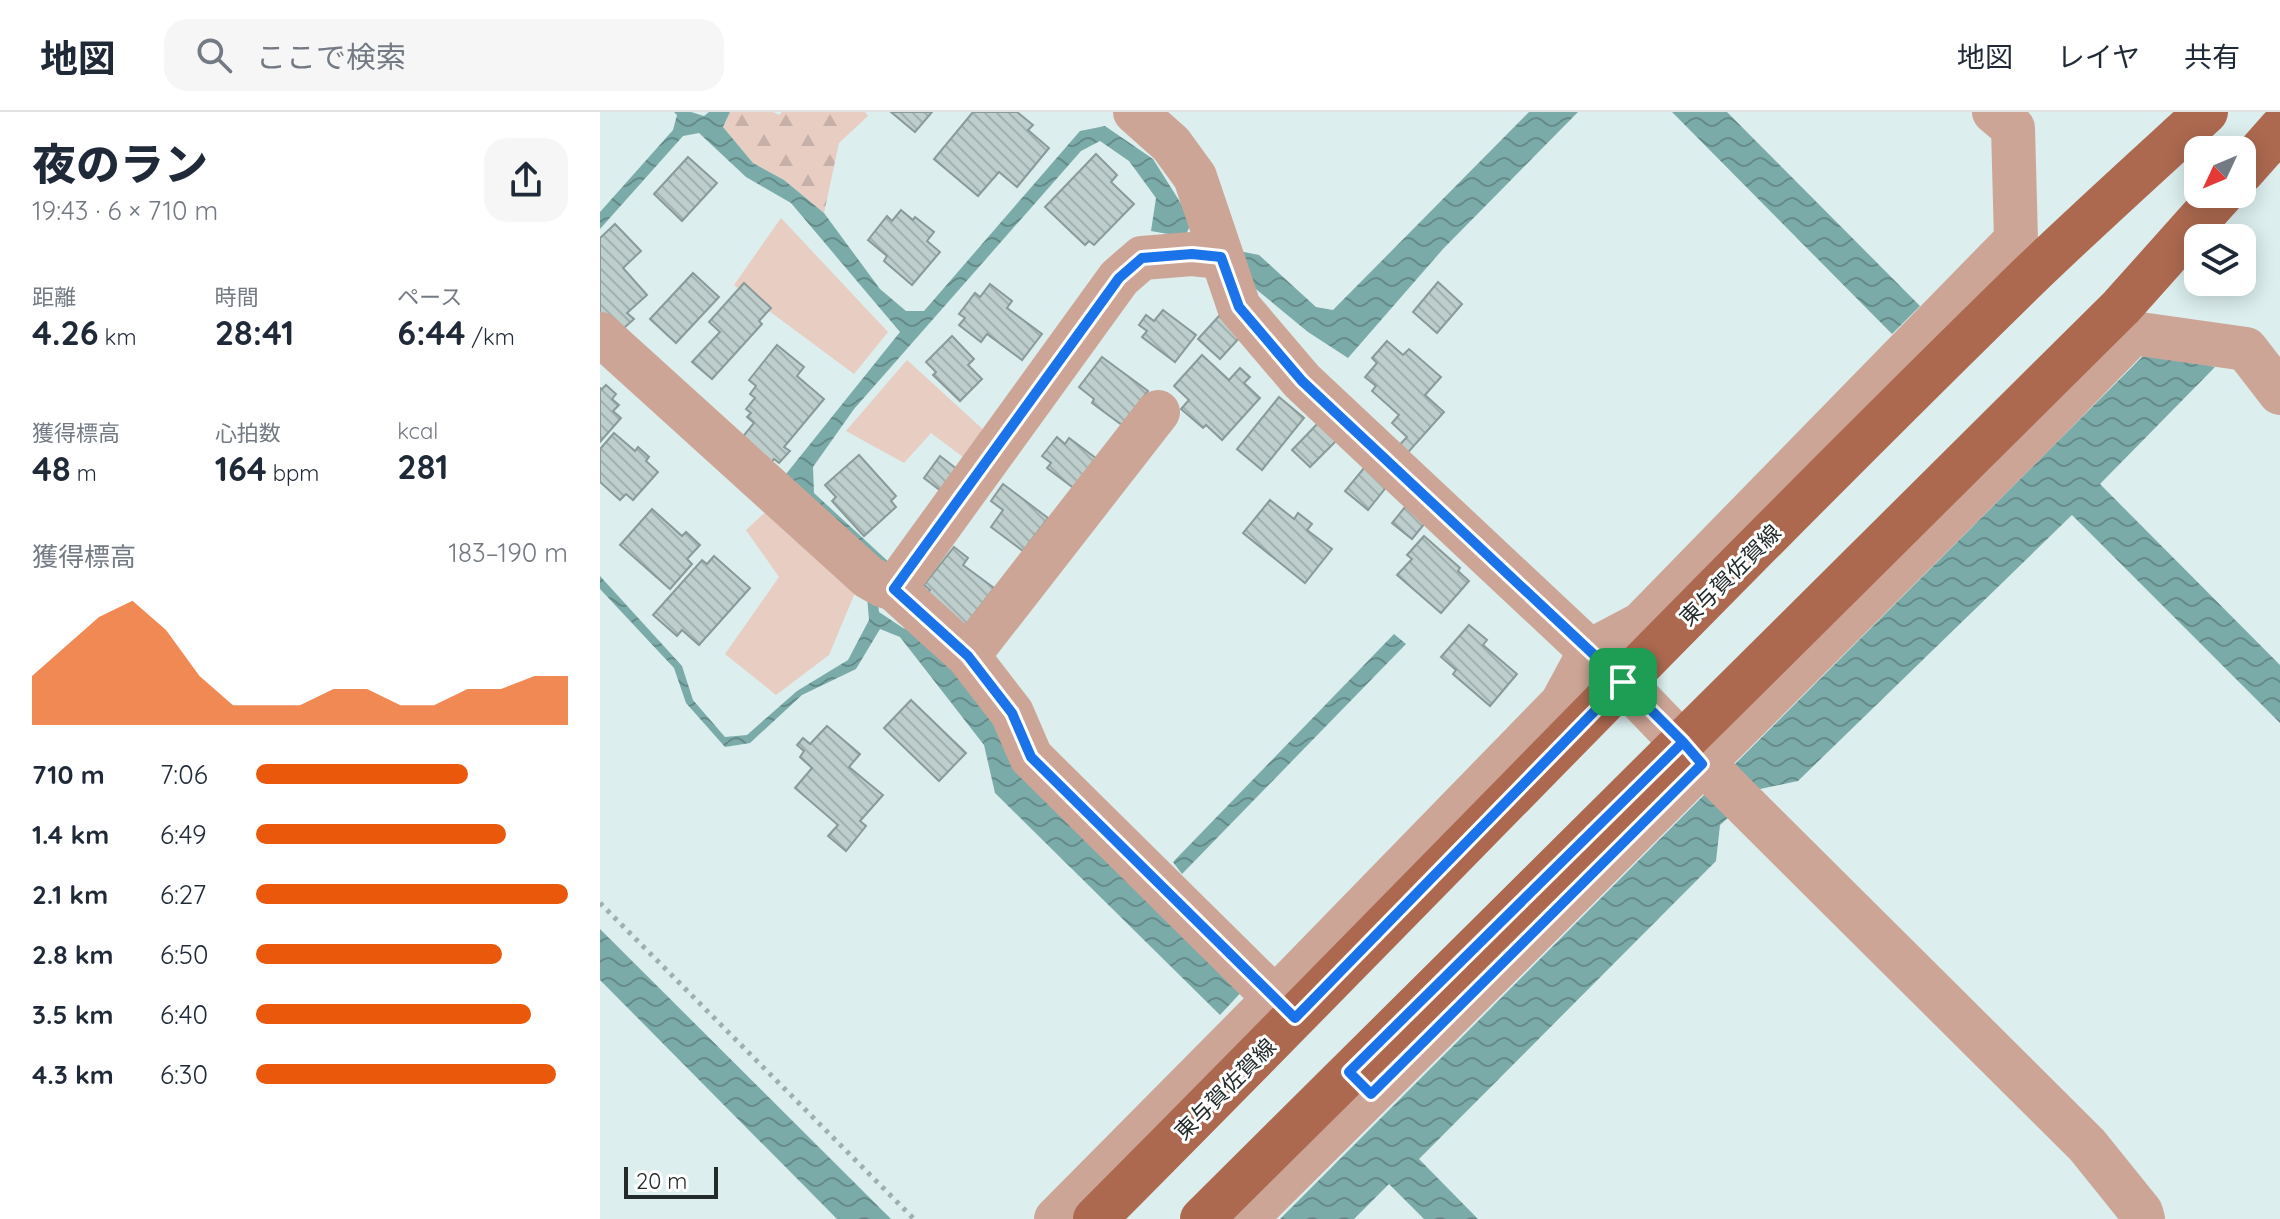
<!DOCTYPE html>
<html lang="ja">
<meta charset="utf-8">
<style>
:root{--surface:#fff;--page:#f6f6f7;--text:#1f2937;--muted:#747a83;--line:#e0e1e3;--accent:#ea580c}
body{margin:0;font-family:Quicksand,"Noto Sans JP",sans-serif;background:var(--page);color:var(--text);height:100vh;display:flex;flex-direction:column;font-size:30px;white-space:nowrap}
*{box-sizing:border-box;margin:0}
p{font-size:26px;color:var(--muted)}
.icon{flex:none;width:44px;height:44px;fill:none;stroke:currentColor;stroke-width:2;stroke-linecap:round;stroke-linejoin:round}
.map{position:relative;flex:1;overflow:hidden}
.panel{display:flex;flex-direction:column;background:var(--surface);width:600px}
.panel>*{flex:none}
.needle{width:52px;rotate:226deg}
.controls{position:absolute;left:1584px;top:24px;display:grid;gap:16px}
.controls a{display:grid;place-items:center;width:72px;height:72px;border-radius:16px;background:var(--surface);box-shadow:0 4px 20px #0003;font-size:40px}
.scale{position:absolute;left:24px;bottom:20px;width:94px;box-sizing:border-box;padding-left:8px;border:4px solid #232a2a;border-top:0;font-size:22px;line-height:28px;white-space:nowrap;color:#232a2a;-webkit-text-stroke:6px #fff;paint-order:stroke}
.pin{position:absolute;display:grid;place-items:center;width:68px;height:68px;color:#fff;margin:-34px;border-radius:16px;box-shadow:0 4px 12px #0006}
.round{display:grid;place-items:center;flex:none;width:84px;height:84px;border-radius:24px;background:var(--page)}
.overview{display:flex;align-items:center;justify-content:space-between;height:136px;padding:0 32px}
h1{font-size:44px;font-weight:800;line-height:60px}
.metrics{display:grid;grid-template-columns:repeat(3,1fr);gap:12px;height:136px;padding:8px 32px}
.metrics div{display:grid;align-content:center}
.metrics b{font-size:34px;font-weight:800}
.metrics small{font-size:22px;font-weight:400}
.metrics p{font-size:22px}
.chart{height:224px;padding:16px 32px}
.chart p{display:flex;justify-content:space-between}
.chart svg{width:100%;height:144px;margin-top:8px;fill:var(--accent);opacity:.7}
ul{padding:0 32px;list-style:none;font-size:26px}
li{display:grid;grid-template-columns:128px 96px 1fr;align-items:center;height:60px}
li i{height:20px;border-radius:10px;background:var(--accent)}
header{display:flex;align-items:center;gap:48px;box-sizing:border-box;height:112px;padding:0 40px;background:var(--surface);border-bottom:2px solid var(--line)}
header strong{font-size:38px}
nav{display:flex;gap:44px;margin-inline-start:auto;font-size:28px}
.search{width:560px;height:72px;background:var(--page);display:flex;align-items:center;gap:20px;box-sizing:border-box;padding:0 28px;border-radius:24px;color:var(--muted);font-size:30px}
main{display:flex;flex:1;min-height:0}
.map>svg:first-child{display:block}
</style>
<header>
<strong>地図</strong>
<div class="search"><svg class="icon" aria-label="search" viewBox="0 0 24 24"><circle cx="10" cy="10" r="6"/><path d="M15 15l6 6"/></svg>ここで検索</div>
<nav><a>地図</a><a>レイヤ</a><a>共有</a></nav>
</header>
<main>
<section class="panel">
<div class="overview"><div><h1>夜のラン</h1><p>19:43 · 6 × 710 m</p></div><a class="round"><svg class="icon" aria-label="share" viewBox="0 0 24 24"><path d="M12 15V3M7 8l5-5 5 5M5 13v7h14v-7"/></svg></a></div>
<div class="metrics">
<div><p>距離</p><b>4.26<small> km</small></b></div>
<div><p>時間</p><b>28:41</b></div>
<div><p>ペース</p><b>6:44<small> /km</small></b></div>
</div>
<div class="metrics">
<div><p>獲得標高</p><b>48<small> m</small></b></div>
<div><p>心拍数</p><b>164<small> bpm</small></b></div>
<div><p>kcal</p><b>281</b></div>
</div>
<div class="chart"><p><span>獲得標高</span>183–190 m</p>
<svg viewBox="0 0 160 44" preserveAspectRatio="none"><path d="M0 44V29L10 20L20 11L30 6L40 15L50 29L60 38L70 38L80 38L90 33L100 33L110 38L120 38L130 33L140 33L150 29L160 29V44z"/></svg>
</div>
<ul>
<li><b>710 m</b>7:06<i style="width:68%"></i></li>
<li><b>1.4 km</b>6:49<i style="width:80%"></i></li>
<li><b>2.1 km</b>6:27<i style="width:100%"></i></li>
<li><b>2.8 km</b>6:50<i style="width:79%"></i></li>
<li><b>3.5 km</b>6:40<i style="width:88%"></i></li>
<li><b>4.3 km</b>6:30<i style="width:96%"></i></li>
</ul>
</section>
<div class="map">
<svg width="1680" height="1107" viewBox="0 0 1680 1107">
<defs>
<pattern id="forest-firs" width="22" height="20" patternUnits="userSpaceOnUse" patternTransform="scale(2)"><rect width="22" height="20" fill="#e8cdc3"/><path d="M5 1l3.5 6h-7zM16 11l3.5 6h-7z" fill="#c7b0a8"/></pattern>
<pattern id="water-waves" width="16" height="10" patternUnits="userSpaceOnUse" patternTransform="scale(2)"><rect width="16" height="10" fill="#7baba9"/><path d="M0 5q4-4 8 0t8 0" fill="none" stroke="#648b8a"/></pattern>
<pattern id="building-back-hatch" width="6" height="6" patternUnits="userSpaceOnUse" patternTransform="scale(2)"><rect width="6" height="6" fill="#bdcecd"/><path d="M-1 5l2 2M0 0l6 6M5-1l2 2" fill="none" stroke="#a2b1b0"/></pattern>
</defs>
<rect width="100%" height="100%" fill="#dceeee"/>
<g fill="#e8cdc3">
<path d="M181 106 288 220 254 262 134 173Z"/>
<path d="M307 248 388 322 367 348 331 321 304 351 246 319Z"/>
<path d="M173 393 257 476 229 543 176 583 125 542 179 465 146 418Z"/>
</g>
<path fill="url(#forest-firs)" d="M130 0H173L179 3 182 0H265L268 4 239 31 224 101 184 68 153 51 123 15Z"/>
<g fill="url(#water-waves)">
<path d="M74 0H91L104 4 109 0H130L123 15 153 51 184 68 224 101 280 177 306 199H324L480 19 505 14 553 47 592 109 585 125 551 119 556 86 529 49 500 29 481 39 254 297 213 355 214 381 292 453 277 482 279 500 303 516 327 522 645 876 620 903 395 681 384 633 300 525 280 517 256 557 202 583 150 631 125 635 86 591 74 556 0 477V464L82 554 93 588 125 625 147 623 197 579 248 548 269 508 267 484 182 367 300 220 191 91 146 65 99 21 83 24 0 117V100L73 18 77 3Z"/>
<path d="M929 0H978L843 137 748 246 708 220 640 164 639 139 659 143 716 195 733 198Z"/>
<path d="M1072 0H1127L1320 194 1292 222Z"/>
<path d="M1549 238 1615 255 1500 372 1680 553V611L1472 403 1198 669 1160 677 1120 713 1116 749 819 1047 878 1107H824L789 1072 754 1107H680Z"/>
<path d="M794 522 806 532 582 762 573 750Z"/>
<path d="M0 817 291 1107H237L0 868Z"/>
</g>
<g fill="url(#building-back-hatch)" stroke="#899a99" stroke-width="2">
<path d="M291 0H332L315 20Z"/>
<path d="M373 0H417L433 13 428 18 449 36 417 75 399 60 378 84 334 47Z"/>
<path d="M496 42 517 63 511 70 534 92 494 133 489 129 485 133 445 95Z"/>
<path d="M88 45 117 71 82 109 54 82Z"/>
<path d="M301 98 313 108 315 105 334 120 327 129 340 140 312 173 284 149 287 144 268 128 287 104 292 109Z"/>
<path d="M15 112 41 139 23 156 47 183 27 201 34 207 24 216 0 209V126Z"/>
<path d="M93 161 119 185 76 231 50 207Z"/>
<path d="M838 170 862 192 837 221 813 200Z"/>
<path d="M144 171 171 196 159 209 162 212 112 267 92 250 120 220 109 210Z"/>
<path d="M390 172 412 189 407 196 442 222 422 248 387 222 381 230 359 213 365 206 359 202 375 181 380 185Z"/>
<path d="M563 198 596 223 575 250 542 225 547 219 539 213 546 203 554 209Z"/>
<path d="M619 204 641 224 620 247 598 227Z"/>
<path d="M352 224 374 247 368 253 382 267 360 289 333 263 336 260 326 250Z"/>
<path d="M787 229 803 243 809 237 841 265 825 283 844 300 803 346 794 339 807 325 792 311 799 303 772 279 776 274 765 265 777 251 772 246Z"/>
<path d="M177 233 204 255 197 264 224 287 184 335 190 339 179 351 174 347 170 352 141 327 154 311 147 305 151 301 146 297 155 286 150 282 156 274 149 268Z"/>
<path d="M602 243 629 268 640 256 650 265 644 271 660 286 622 328 606 313 603 316 581 297 589 288 574 274Z"/>
<path d="M502 245 548 279 522 313 492 291 494 287 479 275Z"/>
<path d="M6 273 16 282 12 287 19 293 13 299 21 306 0 330V276L2 277Z"/>
<path d="M679 285 704 306 662 358 637 337Z"/>
<path d="M723 306 741 324 710 355 692 338Z"/>
<path d="M14 321 35 339 38 335 49 345 46 349 58 360 33 388 26 382 20 388 0 370V337Z"/>
<path d="M457 325 465 332 469 326 497 347 475 377 447 356 451 351 442 344Z"/>
<path d="M259 343 296 384 291 389 296 395 264 424 232 389 236 385 225 373Z"/>
<path d="M340 344 358 358 341 379 324 366Z"/>
<path d="M769 350 792 368 768 398 745 379Z"/>
<path d="M403 372 448 406 423 439 391 415 403 398 391 389Z"/>
<path d="M670 388 694 407 698 401 712 412 707 418 732 437 705 471 643 421Z"/>
<path d="M810 389 830 405 812 427 792 411Z"/>
<path d="M52 397 82 424 86 420 100 433 87 447 92 452 70 477 20 433Z"/>
<path d="M824 424 860 456 858 459 869 469 841 501 797 463 812 447 807 443Z"/>
<path d="M354 435 368 446 363 453 394 476 364 515 324 485 330 478 324 473Z"/>
<path d="M114 444 150 476 99 533 82 518 77 524 53 503 102 448 107 452Z"/>
<path d="M869 513 887 528 883 533 917 562 890 594 853 562 856 558 841 545Z"/>
<path d="M311 588 366 641 339 669 284 616Z"/>
<path d="M227 614 260 642 249 655 283 683 260 709 266 714 246 739 228 724 238 713 195 676 212 656 200 645 204 639 197 633 203 626 210 632Z"/>
</g>
<g fill="none" stroke-linecap="round" stroke-linejoin="round">
<path stroke="#a0aeae" stroke-width="5" stroke-dasharray="4 6" stroke-linecap="butt" d="M0 791 314 1107"/>
<g stroke="#cca597" stroke-width="44">
<path d="M535 0 571 32 595 65 639 195 702 269 1023 570 1102 652 1117 665 1487 1033 1541 1100 1543 1107"/>
<path d="M0 222 268 465 284 474 294 477 519 166 542 146 592 142 621 145"/>
<path d="M294 477 368 544 412 601 431 645 694 905"/>
<path d="M368 544 558 300"/>
<path d="M456 1107 675 886 962 591 990 539 1041 512 1416 128 1413 16 1394 0"/>
<path d="M645 1107 1442 314 1533 221 1646 237 1680 281"/>
</g>
<g stroke="#ad6950" stroke-width="44">
<path d="M1642 60 1680 17"/>
<path d="M495 1107C807 794 1111 475 1427 166 1485 110 1546 55 1606 0"/>
<path d="M602 1107 1521 195 1622 82"/>
</g>
</g>
<g fill="none" stroke-linecap="round" stroke-linejoin="round">
<g stroke="#fff" stroke-width="16">
<path id="route" d="M1023 570 695 906 431 645 412 601 368 544 294 477 519 166 542 146 592 142 621 145 639 195 702 269 1023 570 1083 630 1102 652 771 982 749 960 1083 630 1023 570"/>
</g>
<use href="#route" stroke="#1a73e8" stroke-width="10"/>
</g>
<g text-anchor="middle" dominant-baseline="central" stroke-width="6" stroke-linejoin="round" paint-order="stroke">
<g font-size="22" fill="#232a2a" stroke="#fff">
<text transform="translate(1130 463) rotate(-45)">東与賀佐賀線</text>
<text transform="translate(625 977) rotate(-45)">東与賀佐賀線</text>
</g>
</g>
</svg>
<div class="controls">
<a><svg class="needle" viewBox="-14 -14 28 28"><path d="M0-13l5 13h-10z" fill="#e53935"/><path d="M0 13l5-13h-10z" fill="#747a83"/></svg></a>
<a><svg class="icon" aria-label="layers" viewBox="0 0 24 24"><path d="M12 4l9 5-9 5-9-5zM3 14l9 5 9-5"/></svg></a>
</div>
<div class="scale">20 m</div>
<div class="pin" style="left:1023px;top:570px;background:#1e9e55"><svg class="icon" aria-label="arrive" viewBox="0 0 24 24"><path d="M6 21V4h12l-3 4 3 4H6"/></svg></div>
</div>
</main>
